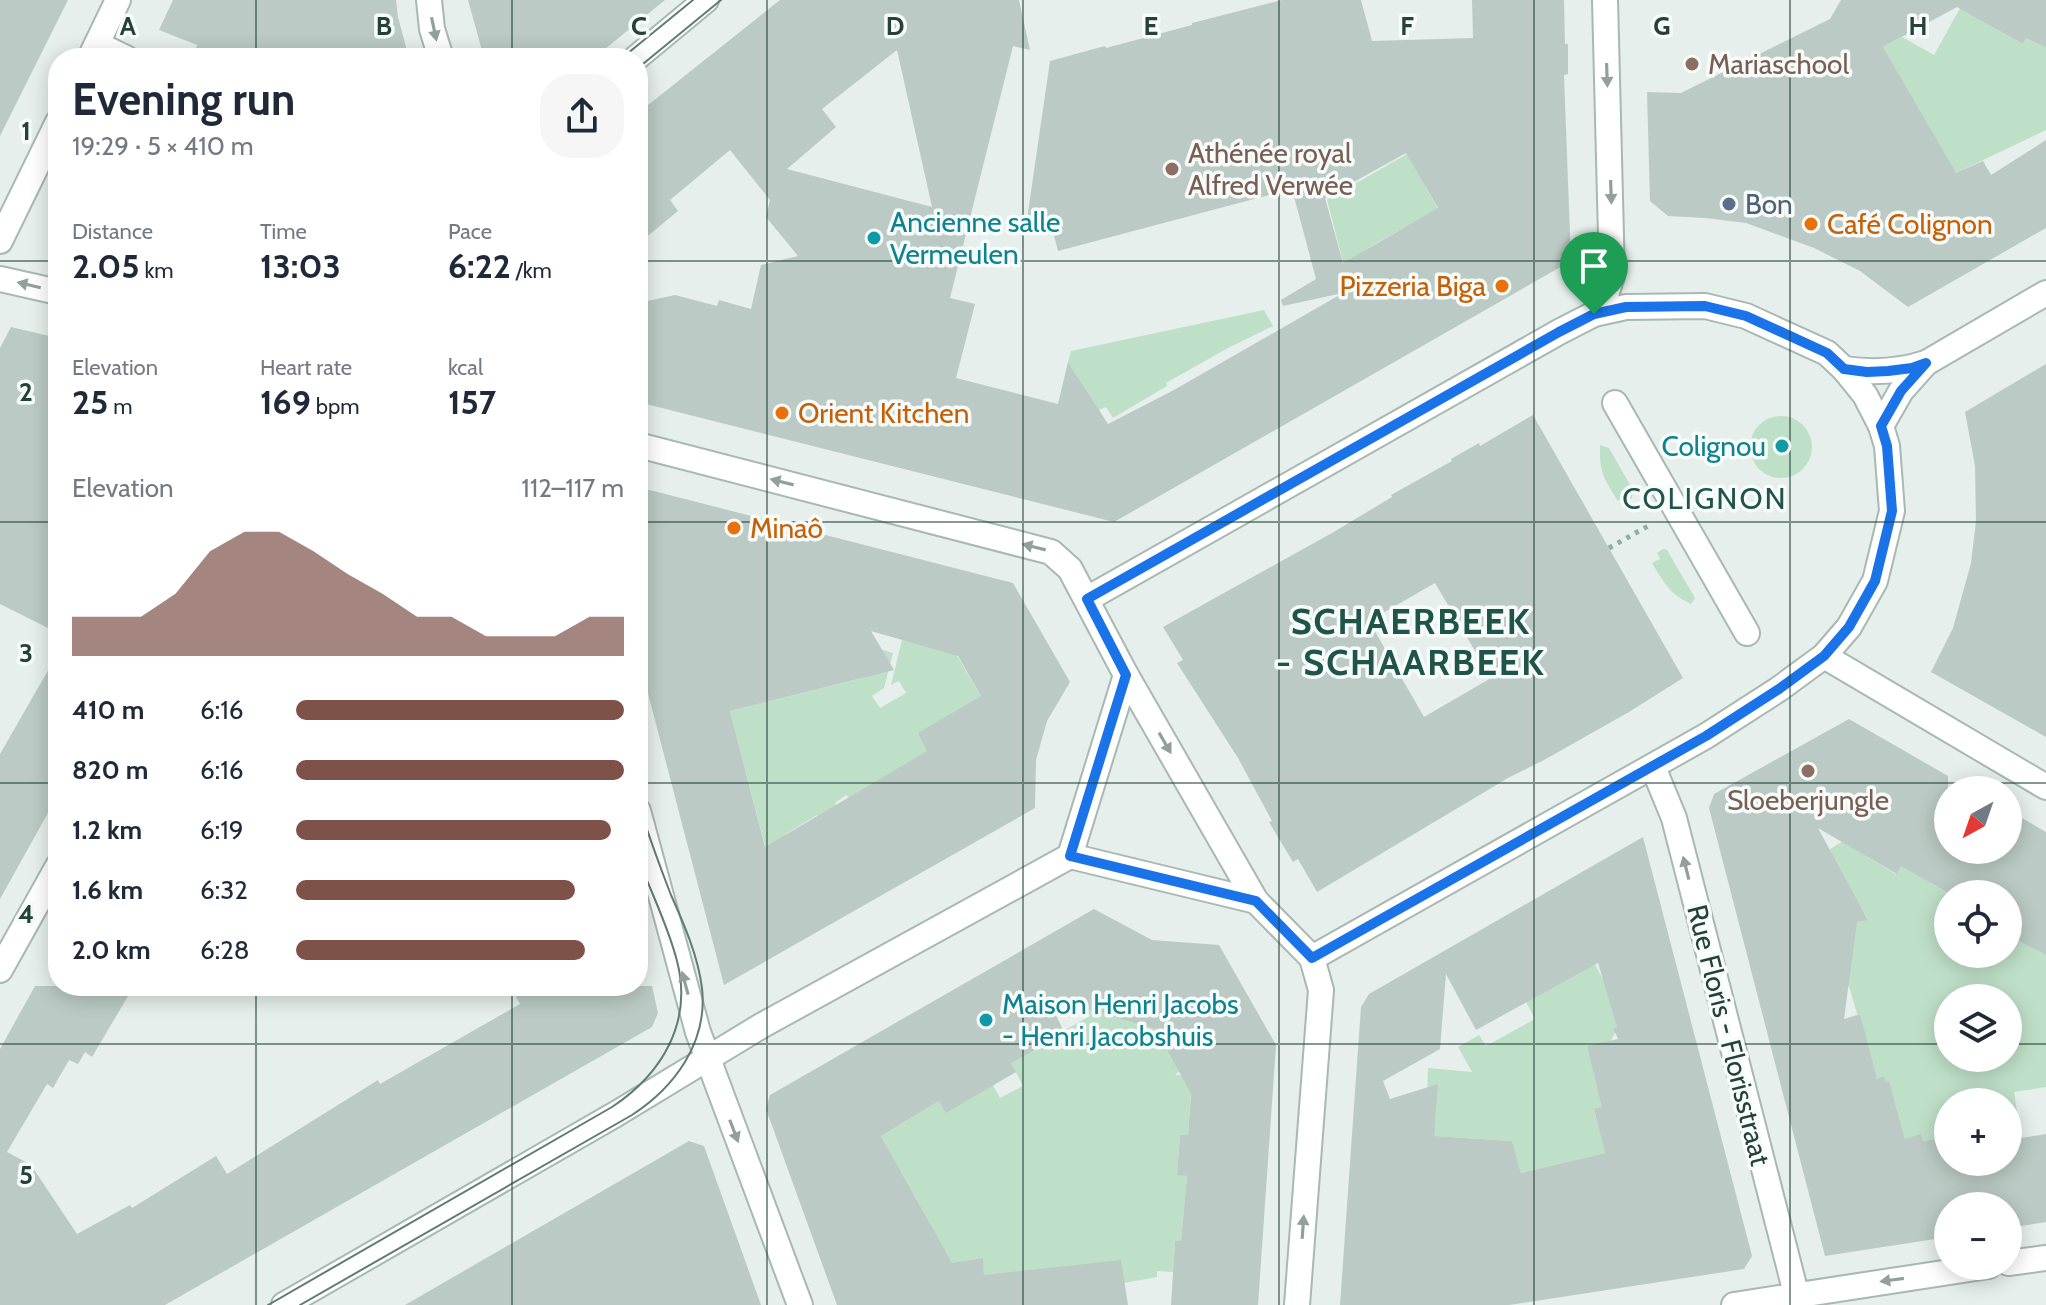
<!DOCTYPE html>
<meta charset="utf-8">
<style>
:root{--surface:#fff;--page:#f6f6f7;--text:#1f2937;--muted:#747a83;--accent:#7f5249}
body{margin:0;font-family:Cabin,sans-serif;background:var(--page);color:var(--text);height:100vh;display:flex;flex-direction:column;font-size:30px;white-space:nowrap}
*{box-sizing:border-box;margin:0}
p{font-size:26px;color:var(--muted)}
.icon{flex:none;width:44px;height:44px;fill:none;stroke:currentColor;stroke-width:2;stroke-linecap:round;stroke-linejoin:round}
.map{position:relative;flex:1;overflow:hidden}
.details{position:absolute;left:48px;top:48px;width:600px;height:948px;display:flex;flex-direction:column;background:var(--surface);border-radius:32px;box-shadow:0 4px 20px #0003}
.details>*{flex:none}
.needle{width:52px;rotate:220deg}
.fabs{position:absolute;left:1934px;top:776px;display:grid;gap:16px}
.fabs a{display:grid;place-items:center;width:88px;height:88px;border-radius:50%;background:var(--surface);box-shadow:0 4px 20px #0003;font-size:40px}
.pin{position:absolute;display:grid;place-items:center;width:68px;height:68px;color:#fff;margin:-82px -34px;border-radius:50% 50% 50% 0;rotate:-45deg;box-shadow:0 0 8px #0007}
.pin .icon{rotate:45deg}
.round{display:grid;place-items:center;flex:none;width:84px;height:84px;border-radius:32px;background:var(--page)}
.overview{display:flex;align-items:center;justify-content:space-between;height:136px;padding:0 24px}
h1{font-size:44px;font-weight:700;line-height:60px}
.metrics{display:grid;grid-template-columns:repeat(3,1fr);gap:12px;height:136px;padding:8px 24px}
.metrics div{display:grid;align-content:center}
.metrics b{font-size:34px;font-weight:700}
.metrics small{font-size:22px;font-weight:400}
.metrics p{font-size:22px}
.chart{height:224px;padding:16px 24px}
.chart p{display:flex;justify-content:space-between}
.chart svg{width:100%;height:144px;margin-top:8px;fill:var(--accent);opacity:.7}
ul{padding:0 24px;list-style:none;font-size:26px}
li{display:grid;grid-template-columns:128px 96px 1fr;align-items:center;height:60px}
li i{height:20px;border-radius:10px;background:var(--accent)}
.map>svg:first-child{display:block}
</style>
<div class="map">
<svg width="2046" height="1305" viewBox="0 0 2046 1305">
<rect width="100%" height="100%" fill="#e6efeb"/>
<g fill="#bfe0c8" fill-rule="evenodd">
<path d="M1964 1 1991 26 2023 44 2026 38 2046 48V130L1954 174 1883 47 1902 37 1934 55Z"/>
<path d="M1412 151 1426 188 1440 212 1403 228 1368 248 1346 273 1327 200Z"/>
<path d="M1264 310 1273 326 1228 348 1166 383 1167 386 1113 418 1106 407 1097 411 1087 392 1068 362 1071 351Z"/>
<circle cx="1781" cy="447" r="31"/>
<path d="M1600 445 1609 448 1633 490 1632 498 1628 501 1624 497 1618 501C1604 479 1599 472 1600 445Z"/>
<path d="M1663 549 1667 550 1695 598 1691 604C1670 594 1664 583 1652 563L1660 559 1657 553Z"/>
<path d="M902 640 950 644 981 696 937 769 849 798 846 795 835 803 844 818 826 829 817 815 786 834 768 857 730 711 863 678 870 646 893 653 884 688 872 696 880 708 906 693 899 681 891 685Z"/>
<path d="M1866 827V856L1896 874 1907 856 1938 871 1932 884 1950 894H1948V954H2008V934L2046 955V1087L2014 1092 2021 1138 2008 1140V1102H1948V1148L1942 1149 1938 1139 1922 1141 1905 1139 1889 1082H1886L1884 1077 1875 1079 1860 1014H1857L1849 986H1843L1849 924 1868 919 1827 851ZM1948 998H2008V1058H1948Z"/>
<path d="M1591 957 1606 985 1617 1027 1614 1028 1615 1033 1610 1042 1609 1106 1594 1110 1598 1125 1622 1149 1521 1173 1512 1141 1434 1136 1427 1100 1428 1068 1472 1072 1458 1047 1479 1035 1486 1046 1535 1019 1523 996Z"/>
<path d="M1086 1007 1162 1022 1179 1072 1175 1075 1192 1076 1188 1135H1180L1177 1174 1187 1176 1181 1241 1175 1242 1173 1272 1157 1271V1277L1124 1283 986 1290 982 1258 966 1261 954 1287 929 1222 900 1170 876 1180V1157L890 1152 881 1136 939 1101 993 1085 1000 1098 1023 1086 1008 1057 1034 1051 1064 1034 1063 1031 1090 1016Z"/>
</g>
<g fill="#bbcac4" fill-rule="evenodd">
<path d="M0 0H68L0 136Z"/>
<path d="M173 0H396L398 17 409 58H193L197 45 159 30Z"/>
<path d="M468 0H665L594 58H484Z"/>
<path d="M780 0H1019L1030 50 1013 46 950 298 975 304 956 378 1058 404 1068 362 1108 424 1174 390 1343 293 1283 306 1281 300 1316 279 1292 189 1058 251 1051 224 1026 226 1050 61 1105 46 1106 48 1192 25V23L1282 0H1361L1372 41 1473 38 1472 0H1564L1565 44H1568V74L1564 75 1571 261 1114 522 638 402V303L675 295 717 306 719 300 751 309 761 265 798 256 766 217 770 200 730 150 670 200 678 211 638 244V113ZM897 50 932 207 787 169 836 127 822 109ZM1406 153 1438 208 1343 263 1325 198Z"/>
<path d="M1841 0H2046V48L2026 38 2023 44 1957 7 1883 47 1956 173 1983 161 1991 175 2046 140V228L1908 307 1860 271 1814 248 1746 223 1705 218 1668 216 1650 201 1647 92 1681 93 1830 19Z"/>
<path d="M11 327 58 338V633L0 604V348Z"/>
<path d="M2046 364V737L1931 672 1953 628 1971 563 1976 521 1975 466 1965 412Z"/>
<path d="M1533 415 1683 678 1629 712 1544 760 1508 778 1317 892 1298 859 1293 862 1269 822 1272 821 1238 758 1177 663 1183 660 1163 627 1332 533 1392 497 1391 495 1452 461 1451 459 1479 443 1480 446ZM1435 583 1491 678 1424 717 1369 621Z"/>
<path d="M638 487 1013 583 1070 682 1047 721 1036 760 1035 808 724 985 638 655ZM871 631 958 656 981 696 918 733 927 751 765 847 730 711 894 670Z"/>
<path d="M58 653V795L0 899V754Z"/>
<path d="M1849 719 1948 776V850H2008V810L2046 832V955L2008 935V894H1950L1901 866 1897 874 1818 828 1868 920 1857 922 1844 1019 1860 1014 1877 1079 1884 1076 1886 1082 1889 1081 1905 1139 1921 1134 1922 1141 1939 1139 1940 1150 1948 1148V1162H2008V1140L2046 1134V1222L2008 1228V1206H1948V1237L1825 1256 1709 808 1714 794Z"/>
<path d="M1643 837 1752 1256 1744 1269 1509 1305H1340L1361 1007 1369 994ZM1598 963 1617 1027 1613 1028 1618 1039 1587 1046 1602 1107 1594 1109 1605 1153 1521 1173 1512 1141 1434 1136 1438 1084 1390 1099 1383 1081 1440 1049 1446 974 1476 1030Z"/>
<path d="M1094 909 1152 940 1219 945 1276 1045 1258 1305H1171L1175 1241H1181L1187 1176 1177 1175 1180 1135H1188L1191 1094 1156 1029 1047 997 1065 1034 1011 1063 1016 1072 946 1113 939 1101 881 1136 952 1263 983 1258 984 1275 1121 1260 1128 1305H837L766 1109 770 1095Z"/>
<path d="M35 986H134L92 1057 85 1052 78 1064 69 1060 53 1088 47 1084 7 1152 31 1165 77 1234 130 1205 132 1208 216 1156 227 1174 378 1080 380 1084 520 1004 510 986H652L658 1013 652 1027 165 1305H0V1049Z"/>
<path d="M689 1141 704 1146 761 1305H405Z"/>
</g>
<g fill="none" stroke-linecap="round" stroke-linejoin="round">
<g stroke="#a8b8b2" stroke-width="28">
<g id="minor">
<path d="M429 0 432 29 441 58"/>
<path d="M97 44 126 58"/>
<path d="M90 58 118 0"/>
<path d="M636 58 706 0"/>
<path d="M0 241 58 122"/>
<path d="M0 279 58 292"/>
<path d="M1594 314 1606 295 1612 276 1605 0"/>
<path d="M1844 369C1872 373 1899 372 1926 363L2046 293"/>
<path d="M1615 403 1747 633"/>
<path d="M1881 426 1901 391 1926 363"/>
<path d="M638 445 1051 552 1070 569 1126 675 1256 901 1312 958 1321 990 1297 1305"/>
<path d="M1087 599 1559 332 1594 314 1626 307 1705 306 1746 316 1827 353 1844 369 1865 395 1881 426 1887 446 1892 511 1875 581 1849 627 1824 656 1779 689 1706 736 1312 958"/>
<path d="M1824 656 2046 787"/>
<path d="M1653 767 1674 818 1799 1305"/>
<path d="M638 811 698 1032 800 1305"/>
<path d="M1070 856 1256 901"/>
<path d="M1070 856 1126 675"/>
<path d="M0 970 58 866"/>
<path d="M2008 1263 2046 1258"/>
<path d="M284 1305 616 1114 761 1026 1070 856"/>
<path d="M1734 1305 1989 1266"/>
</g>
</g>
<path stroke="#86b3a5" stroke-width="5" stroke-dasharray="4 6" stroke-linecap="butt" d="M1609 548 1648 526"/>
<use href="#minor" stroke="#fff" stroke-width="24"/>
<g stroke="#5f7d75" stroke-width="2">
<path d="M622 58 693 0"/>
<path d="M638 68 721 0"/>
<path d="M268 1305 612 1107C662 1074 693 1022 677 961 668 925 650 891 638 857"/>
<path d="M300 1305 632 1115C675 1087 708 1042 702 988 698 956 684 924 671 895 659 864 648 834 638 802"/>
</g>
</g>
<defs><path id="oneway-solid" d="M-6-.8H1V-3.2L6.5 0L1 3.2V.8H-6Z" transform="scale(2)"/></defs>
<g fill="#92a09c">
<use href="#oneway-solid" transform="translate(434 29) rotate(78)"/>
<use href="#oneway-solid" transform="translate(1607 75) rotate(88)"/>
<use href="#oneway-solid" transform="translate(1611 192) rotate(88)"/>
<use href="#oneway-solid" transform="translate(29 285) rotate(-167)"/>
<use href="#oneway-solid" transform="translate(782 482) rotate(-166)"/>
<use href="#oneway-solid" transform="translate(1034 547) rotate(-166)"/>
<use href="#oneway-solid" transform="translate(1165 743) rotate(60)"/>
<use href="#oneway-solid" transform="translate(1686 868) rotate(-104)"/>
<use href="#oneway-solid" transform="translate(685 983) rotate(-105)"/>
<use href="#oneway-solid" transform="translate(734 1131) rotate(69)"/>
<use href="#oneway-solid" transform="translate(1303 1227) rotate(-86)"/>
<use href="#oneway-solid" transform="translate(1892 1280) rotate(172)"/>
</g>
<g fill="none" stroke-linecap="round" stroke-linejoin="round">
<g stroke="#fff" stroke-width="16">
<path id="route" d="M1705 306 1746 316 1827 353 1844 369 1867 372 1888 371 1912 368 1926 363 1901 391 1881 426 1887 446 1892 511 1875 581 1849 627 1824 656 1779 689 1706 736 1312 958 1256 901 1070 856 1126 675 1087 599 1559 332 1594 314 1626 307Z"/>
</g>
<use href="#route" stroke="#1a73e8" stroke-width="10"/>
</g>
<path fill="none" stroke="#24423a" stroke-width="2" stroke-opacity="0.55" d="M256 0V58M512 0V58M767 0V1305M1023 0V1305M1279 0V1305M1534 0V1305M1790 0V1305M0 261H58M638 261H2046M0 522H58M638 522H2046M0 783H58M638 783H2046M256 986V1305M512 986V1305M0 1044H1948M2008 1044H2046"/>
<g fill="#8d6e63" stroke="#f7fbf9" stroke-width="3">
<circle cx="1692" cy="64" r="8"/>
<circle cx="1172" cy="169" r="8"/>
<circle cx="1808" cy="771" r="8"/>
</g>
<circle fill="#5c6f8a" stroke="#f7fbf9" stroke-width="3" cx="1729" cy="204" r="8"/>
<g fill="#e8710a" stroke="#f7fbf9" stroke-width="3">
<circle cx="1811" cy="224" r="8"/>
<circle cx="1502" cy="286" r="8"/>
<circle cx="782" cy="413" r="8"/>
<circle cx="734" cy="528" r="8"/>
</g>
<g fill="#0f9aa8" stroke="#f7fbf9" stroke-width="3">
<circle cx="874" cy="238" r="8"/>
<circle cx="1782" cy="446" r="8"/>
<circle cx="986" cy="1020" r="8"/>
</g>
<g text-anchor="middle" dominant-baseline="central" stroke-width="7" stroke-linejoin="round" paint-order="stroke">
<g font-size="28" fill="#785e54" stroke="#f7fbf9" text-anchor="start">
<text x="1708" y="64">Mariaschool</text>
<text x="1188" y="153">Athénée royal<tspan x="1188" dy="32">Alfred Verwée</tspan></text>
<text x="1808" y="800" text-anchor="middle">Sloeberjungle</text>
</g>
<g font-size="28" fill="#4e5e75" stroke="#f7fbf9" text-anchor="start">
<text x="1745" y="204">Bon</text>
</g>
<g font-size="28" fill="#0d838f" stroke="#f7fbf9" text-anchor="start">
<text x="890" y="222">Ancienne salle<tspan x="890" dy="32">Vermeulen</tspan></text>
<text x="1766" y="446" text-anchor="end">Colignou</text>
<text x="1002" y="1004">Maison Henri Jacobs<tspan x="1002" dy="32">- Henri Jacobshuis</tspan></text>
</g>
<g font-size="28" fill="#c56008" stroke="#f7fbf9" text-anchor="start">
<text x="1827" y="224">Café Colignon</text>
<text x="1486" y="286" text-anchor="end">Pizzeria Biga</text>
<text x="798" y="413">Orient Kitchen</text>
<text x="750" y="528">Minaô</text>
</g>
<g font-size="28" fill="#24423a" stroke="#f7fbf9">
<text transform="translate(1729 1035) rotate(76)">Rue Floris - Florisstraat</text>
</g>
<g font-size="30" letter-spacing="2" fill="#1f5548" stroke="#f7fbf9">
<text x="1705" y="498">COLIGNON</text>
</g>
<g font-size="36" font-weight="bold" letter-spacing="2" fill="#1f5548" stroke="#f7fbf9">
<text x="1411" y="621">SCHAERBEEK<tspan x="1411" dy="41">- SCHAARBEEK</tspan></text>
</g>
</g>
<g font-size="26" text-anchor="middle" font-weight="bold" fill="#24423a" stroke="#f7fbf9" stroke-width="7" stroke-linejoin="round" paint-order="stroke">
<text x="128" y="35">A</text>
<text x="384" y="35">B</text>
<text x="639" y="35">C</text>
<text x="895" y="35">D</text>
<text x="1151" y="35">E</text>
<text x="1407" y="35">F</text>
<text x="1662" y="35">G</text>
<text x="1918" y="35">H</text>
<text x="26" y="140">1</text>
<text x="26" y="401">2</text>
<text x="26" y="662">3</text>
<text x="26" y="923">4</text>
<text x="26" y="1184">5</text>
</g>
</svg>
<div class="fabs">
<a><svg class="needle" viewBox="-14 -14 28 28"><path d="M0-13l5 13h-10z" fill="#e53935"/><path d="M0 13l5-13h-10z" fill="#747a83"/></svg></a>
<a><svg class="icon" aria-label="locate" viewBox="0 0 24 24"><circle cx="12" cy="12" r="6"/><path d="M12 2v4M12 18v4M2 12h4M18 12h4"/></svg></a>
<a><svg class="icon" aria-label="layers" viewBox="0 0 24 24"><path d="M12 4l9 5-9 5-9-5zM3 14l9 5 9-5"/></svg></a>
<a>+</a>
<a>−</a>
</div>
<div class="pin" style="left:1594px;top:314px;background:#1e9e55"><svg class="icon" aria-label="arrive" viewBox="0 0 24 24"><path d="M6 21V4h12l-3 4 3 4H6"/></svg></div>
<section class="details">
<div class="overview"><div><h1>Evening run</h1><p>19:29 · 5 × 410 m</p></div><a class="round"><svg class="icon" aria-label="share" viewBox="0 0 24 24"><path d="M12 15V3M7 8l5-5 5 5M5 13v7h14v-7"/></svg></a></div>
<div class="metrics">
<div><p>Distance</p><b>2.05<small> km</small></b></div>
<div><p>Time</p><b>13:03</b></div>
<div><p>Pace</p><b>6:22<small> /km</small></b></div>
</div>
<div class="metrics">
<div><p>Elevation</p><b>25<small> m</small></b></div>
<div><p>Heart rate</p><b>169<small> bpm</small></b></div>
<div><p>kcal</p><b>157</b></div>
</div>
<div class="chart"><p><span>Elevation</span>112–117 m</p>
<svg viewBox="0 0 160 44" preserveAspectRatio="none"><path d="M0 44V32L10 32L20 32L30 25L40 12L50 6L60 6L70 12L80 19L90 25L100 32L110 32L120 38L130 38L140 38L150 32L160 32V44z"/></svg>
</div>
<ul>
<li><b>410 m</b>6:16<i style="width:100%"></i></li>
<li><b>820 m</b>6:16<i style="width:100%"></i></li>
<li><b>1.2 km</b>6:19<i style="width:96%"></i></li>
<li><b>1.6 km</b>6:32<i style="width:85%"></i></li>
<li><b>2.0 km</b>6:28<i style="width:88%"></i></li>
</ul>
</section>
</div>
